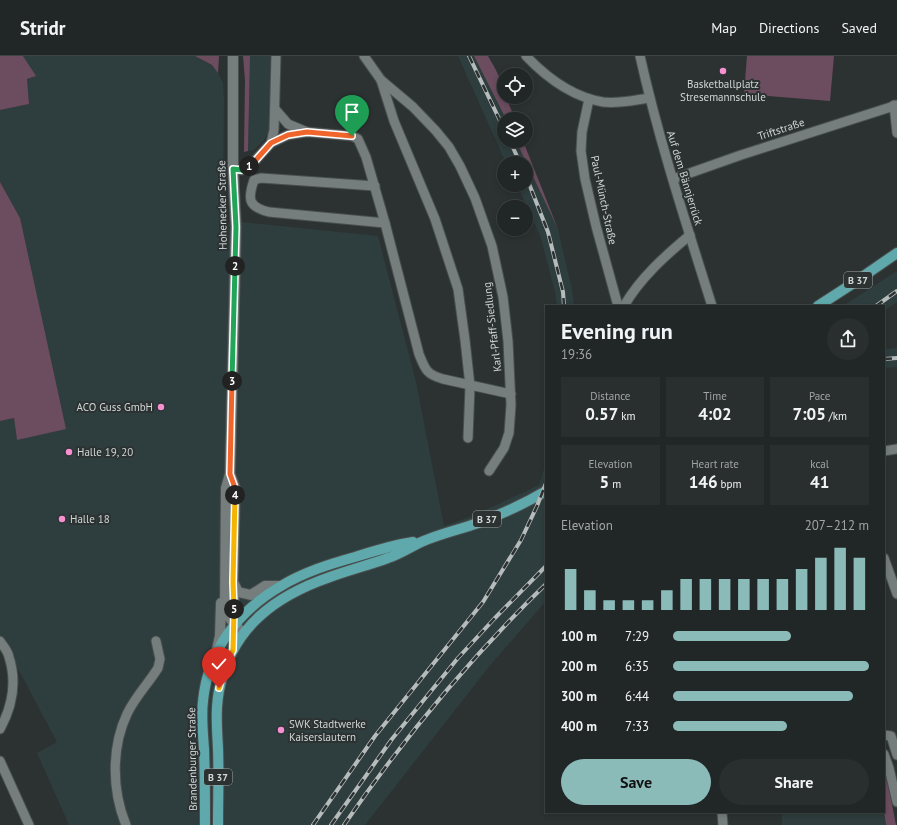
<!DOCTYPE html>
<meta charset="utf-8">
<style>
:root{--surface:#212626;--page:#292e2e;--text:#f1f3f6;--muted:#a2a5a7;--line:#3e4343;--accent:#8bbbb9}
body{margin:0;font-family:"PT Sans",sans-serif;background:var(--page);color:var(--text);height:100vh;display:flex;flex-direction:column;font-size:15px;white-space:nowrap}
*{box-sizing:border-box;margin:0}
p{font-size:13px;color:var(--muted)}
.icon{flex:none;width:22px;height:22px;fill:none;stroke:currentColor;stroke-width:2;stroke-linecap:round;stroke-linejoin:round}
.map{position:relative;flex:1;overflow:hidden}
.details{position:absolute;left:545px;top:249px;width:340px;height:508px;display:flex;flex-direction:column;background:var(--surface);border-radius:0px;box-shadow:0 2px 6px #0003,0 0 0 1px var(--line)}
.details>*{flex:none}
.fabs{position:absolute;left:497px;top:12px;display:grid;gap:8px}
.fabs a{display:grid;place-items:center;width:36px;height:36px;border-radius:50%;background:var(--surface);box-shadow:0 2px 6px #0003,0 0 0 1px var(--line);font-size:20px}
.pin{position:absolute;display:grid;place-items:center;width:34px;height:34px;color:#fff;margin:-41px -17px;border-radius:50% 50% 50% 0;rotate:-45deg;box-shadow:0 0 4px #0007}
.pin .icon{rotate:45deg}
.km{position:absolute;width:20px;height:20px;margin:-10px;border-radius:50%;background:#222;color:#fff;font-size:11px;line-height:20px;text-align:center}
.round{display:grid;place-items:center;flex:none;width:42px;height:42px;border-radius:21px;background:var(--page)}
.overview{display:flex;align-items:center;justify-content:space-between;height:68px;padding:0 16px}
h1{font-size:22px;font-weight:800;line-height:30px}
.stats{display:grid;grid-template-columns:repeat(3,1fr);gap:6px;height:68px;padding:4px 16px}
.stats div{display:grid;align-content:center;border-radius:0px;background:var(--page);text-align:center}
.stats b{font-size:17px;font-weight:800}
.stats small{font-size:11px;font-weight:400}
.stats p{font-size:11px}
.chart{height:112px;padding:8px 16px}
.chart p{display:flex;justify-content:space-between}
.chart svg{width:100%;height:72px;margin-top:4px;stroke:var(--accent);stroke-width:6}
.button{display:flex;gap:8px;margin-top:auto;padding:8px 16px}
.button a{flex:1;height:46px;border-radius:24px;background:var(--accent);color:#111;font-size:16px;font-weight:800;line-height:46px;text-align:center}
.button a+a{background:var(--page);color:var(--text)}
ul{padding:0 16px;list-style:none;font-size:13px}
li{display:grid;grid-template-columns:64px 48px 1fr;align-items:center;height:30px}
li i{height:10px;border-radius:5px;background:var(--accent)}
header{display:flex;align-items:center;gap:24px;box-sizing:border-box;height:56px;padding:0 20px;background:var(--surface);border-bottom:1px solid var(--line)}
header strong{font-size:19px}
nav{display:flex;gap:22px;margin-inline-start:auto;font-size:14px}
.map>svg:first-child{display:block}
</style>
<header>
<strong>Stridr</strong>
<nav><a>Map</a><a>Directions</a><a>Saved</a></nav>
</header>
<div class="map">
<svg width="897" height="769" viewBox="0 0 897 769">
<rect width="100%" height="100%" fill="#2c3232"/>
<g fill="#2e3d3d">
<path d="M23 0H195L212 9 218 17 223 27 224 42 223 168 242 166 378 180 416 326 444 470 475 459 539 429 546 406V545L488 612 365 769H69L37 697 57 686 0 579V365L14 362 17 384 20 162 0 126V54L29 48 27 23 35 20Z"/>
<path d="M250 0H271V70L264 84 254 94 248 95Z"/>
<path d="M458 0H474L506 63H504V85H516L558 173 572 234 574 250H557L555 236 540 179 517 129H526V107H506Z"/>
<path d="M897 215V246L884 255V250H843Z"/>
<path d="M897 292V311L884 312V293Z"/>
<path d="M782 756H883L886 769H782Z"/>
</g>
<g fill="#6c4d60">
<path d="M0 0H23L36 20 27 23 29 48 0 54Z"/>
<path d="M195 0H219L218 17 212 9Z"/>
<path d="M243 0H250L248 95 244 96 245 24Z"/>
<path d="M474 0H488C495 12 504 27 504 41H506L515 63H506Z"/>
<path d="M747 0H834L830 45 744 38Z"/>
<path d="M516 85H523L558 173Z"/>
<path d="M0 126 20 162 66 373 17 384 14 362 0 365Z"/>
<path d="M884 711 886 718 896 769H886L884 756Z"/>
</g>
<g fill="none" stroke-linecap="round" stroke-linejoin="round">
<g stroke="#494e4e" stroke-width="11">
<g id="street">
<path d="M364 0 381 24 413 51 436 75 449 91 460 110 475 142 492 190 503 241 508 285 511 349 509 377 504 392 489 415"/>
<path d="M526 0C547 22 572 41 603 46 619 48 634 44 649 42"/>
<path d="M640 0C659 85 686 167 712 250"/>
<path d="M381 24 394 65 435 163 458 233 465 284 470 330 468 382"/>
<path d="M589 43 582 76 581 95 585 123 596 170 618 250"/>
<path d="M894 49 897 77"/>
<path d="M275 53 288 68 307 76"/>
<path d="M271 87 288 79 307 76 352 80 358 83 366 101 385 167 419 298C425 313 426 318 443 323L511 338"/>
<path d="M233 113 242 114 251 109 271 87 274 74 276 0"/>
<path d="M673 123 741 99 897 49"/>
<path d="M375 130 261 122 254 124C247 144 249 151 269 156L385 167"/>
<path d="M624 250C640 222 666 199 690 179"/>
<path d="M884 395 897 393"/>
<path d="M884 502 897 538"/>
<path d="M0 585C3 590 8 595 9 601 17 626 12 651 0 673"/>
<path d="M884 679 891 680 897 699"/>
<path d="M884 698 889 712 897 746"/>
<path d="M0 705 29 769"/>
<path d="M722 756 723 769"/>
<path d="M126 769C112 735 111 692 127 658 135 641 148 628 158 612L160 603 156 585"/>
</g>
</g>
<g stroke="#494e4e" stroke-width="12">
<g id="secondary">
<path d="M233 0V113L236 171 230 418 226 432 225 551 228 560 243 578"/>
<path d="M230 418 235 432 233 526 235 568 233 594"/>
<path d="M233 526 238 536 251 539 265 530H281"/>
<path d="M217 593 220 580 221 547"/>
</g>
</g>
<g stroke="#494e4e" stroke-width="12">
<g id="primary">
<path d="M818 250 852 228 897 197"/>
<path d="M205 769C205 744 205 718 204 693 203 677 201 661 203 645 208 594 238 555 281 530 304 516 330 508 355 501 374 495 393 489 413 486"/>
<path d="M218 769C218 744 219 718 218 693 217 672 215 651 220 630 233 571 275 540 330 521 349 514 369 509 388 502 401 498 413 489 426 484 443 477 461 473 478 467 502 458 524 448 546 435"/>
</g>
</g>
<use href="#street" stroke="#757d7d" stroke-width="9"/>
<use href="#secondary" stroke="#757d7d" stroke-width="10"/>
<use href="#primary" stroke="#5fa8ab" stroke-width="10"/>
<g stroke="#b6bbbb" stroke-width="4">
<g id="rail">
<path d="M469 0 504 73"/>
<path d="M510 85 520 107"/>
<path d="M526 120 548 176 563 236 564 250"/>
<path d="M876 250 897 235"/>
<path d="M884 303 897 302"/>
<path d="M313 769 375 680 483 546 521 484 537 450 546 427"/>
<path d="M331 769 392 683 458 602 494 563 546 510"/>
<path d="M344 769C403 683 471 601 546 528"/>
</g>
</g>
<use href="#rail" stroke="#2c3232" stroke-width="2.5" stroke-dasharray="8" stroke-linecap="butt"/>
</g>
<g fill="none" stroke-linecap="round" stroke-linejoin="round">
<g stroke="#fff" stroke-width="8">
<path id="split-1" d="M249 110 255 105 271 87 288 79 307 76 352 80"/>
</g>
<g stroke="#fff" stroke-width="8">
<path id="split-2" d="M235 210 236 171 233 113 242 114 249 110"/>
</g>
<g stroke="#fff" stroke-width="8">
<path id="split-3" d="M232 325 235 210"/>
</g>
<g stroke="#fff" stroke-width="8">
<path id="split-4" d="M232 325 230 418 235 432V439"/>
</g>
<g stroke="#fff" stroke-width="8">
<path id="split-5" d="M234 553 233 526 235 439"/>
</g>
<g stroke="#fff" stroke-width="8">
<path id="split-6" d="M219 632 225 611 233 594 234 553"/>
</g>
<use href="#split-1" stroke="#f0652b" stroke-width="5"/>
<use href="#split-2" stroke="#22a559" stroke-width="5"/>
<use href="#split-3" stroke="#22a559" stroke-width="5"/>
<use href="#split-4" stroke="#f0652b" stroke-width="5"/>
<use href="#split-5" stroke="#f5b400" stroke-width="5"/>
<use href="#split-6" stroke="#f5b400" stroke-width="5"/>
</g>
<g fill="#f590d1" stroke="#2c3232" stroke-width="1.5">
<circle cx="723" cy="15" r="4"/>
<circle cx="161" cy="351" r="4"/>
<circle cx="69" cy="396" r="4"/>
<circle cx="62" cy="463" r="4"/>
<circle cx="281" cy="674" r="4"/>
</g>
<g text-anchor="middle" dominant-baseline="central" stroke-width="4" stroke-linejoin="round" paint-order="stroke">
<g fill="#2c3232" stroke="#9fa4a4" stroke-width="1">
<rect x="844" y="216" width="28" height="16" rx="3"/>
<rect x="473" y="455" width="28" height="16" rx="3"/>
<rect x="204" y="713" width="28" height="16" rx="3"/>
</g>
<g font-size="10" font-weight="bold" fill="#d0d5d5">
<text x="858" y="224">B 37</text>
<text x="487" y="463">B 37</text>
<text x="218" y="721">B 37</text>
</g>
<g font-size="11" fill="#d0d5d5" stroke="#2c3232" text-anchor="start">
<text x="723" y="28" text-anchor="middle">Basketballplatz<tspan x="723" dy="13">Stresemannschule</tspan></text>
<text x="153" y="351" text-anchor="end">ACO Guss GmbH</text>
<text x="77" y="396">Halle 19, 20</text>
<text x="70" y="463">Halle 18</text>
<text x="289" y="668">SWK Stadtwerke<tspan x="289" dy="13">Kaiserslautern</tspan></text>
</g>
<g font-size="11" fill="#d0d5d5" stroke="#2c3232">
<text transform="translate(781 73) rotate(-18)">Triftstraße</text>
<text transform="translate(685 122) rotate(73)">Auf dem Bännjerrück</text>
<text transform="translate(604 144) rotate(78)">Paul-Münch-Straße</text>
<text transform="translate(222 149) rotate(-91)">Hohenecker Straße</text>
<text transform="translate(492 271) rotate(-97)">Karl-Pfaff-Siedlung</text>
<text transform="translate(192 703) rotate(-91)">Brandenburger Straße</text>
</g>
</g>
</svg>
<div class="fabs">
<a><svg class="icon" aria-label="locate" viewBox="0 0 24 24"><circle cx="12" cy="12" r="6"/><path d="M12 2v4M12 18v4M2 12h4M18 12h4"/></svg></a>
<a><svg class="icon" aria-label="layers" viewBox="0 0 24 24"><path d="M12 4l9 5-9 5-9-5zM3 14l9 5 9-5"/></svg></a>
<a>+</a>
<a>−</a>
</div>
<div class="pin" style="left:352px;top:80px;background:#1e9e55"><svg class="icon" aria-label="arrive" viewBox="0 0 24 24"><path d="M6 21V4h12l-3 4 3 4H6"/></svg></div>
<div class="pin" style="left:219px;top:632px;background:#d93025"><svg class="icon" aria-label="check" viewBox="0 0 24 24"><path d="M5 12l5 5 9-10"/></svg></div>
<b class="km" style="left:249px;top:110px">1</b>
<b class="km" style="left:235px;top:210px">2</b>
<b class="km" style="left:232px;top:325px">3</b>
<b class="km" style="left:235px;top:439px">4</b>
<b class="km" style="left:234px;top:553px">5</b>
<section class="details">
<div class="overview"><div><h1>Evening run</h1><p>19:36</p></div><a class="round"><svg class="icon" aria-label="share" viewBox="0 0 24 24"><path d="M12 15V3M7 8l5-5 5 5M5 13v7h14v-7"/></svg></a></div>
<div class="stats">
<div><p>Distance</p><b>0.57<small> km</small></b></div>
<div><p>Time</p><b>4:02</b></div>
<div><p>Pace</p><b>7:05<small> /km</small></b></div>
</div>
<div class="stats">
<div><p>Elevation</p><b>5<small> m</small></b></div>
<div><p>Heart rate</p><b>146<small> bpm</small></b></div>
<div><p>kcal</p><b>41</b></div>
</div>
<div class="chart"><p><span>Elevation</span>207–212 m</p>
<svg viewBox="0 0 160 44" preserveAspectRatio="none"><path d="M5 44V19M15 44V32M25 44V38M35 44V38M45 44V38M55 44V32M65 44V25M75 44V25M85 44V25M95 44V25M105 44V25M115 44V25M125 44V19M135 44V12M145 44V6M155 44V12"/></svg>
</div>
<ul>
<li><b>100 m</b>7:29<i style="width:60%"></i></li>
<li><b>200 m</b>6:35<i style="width:100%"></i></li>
<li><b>300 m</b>6:44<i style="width:92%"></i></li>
<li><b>400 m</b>7:33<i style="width:58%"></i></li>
</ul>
<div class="button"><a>Save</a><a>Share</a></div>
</section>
</div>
